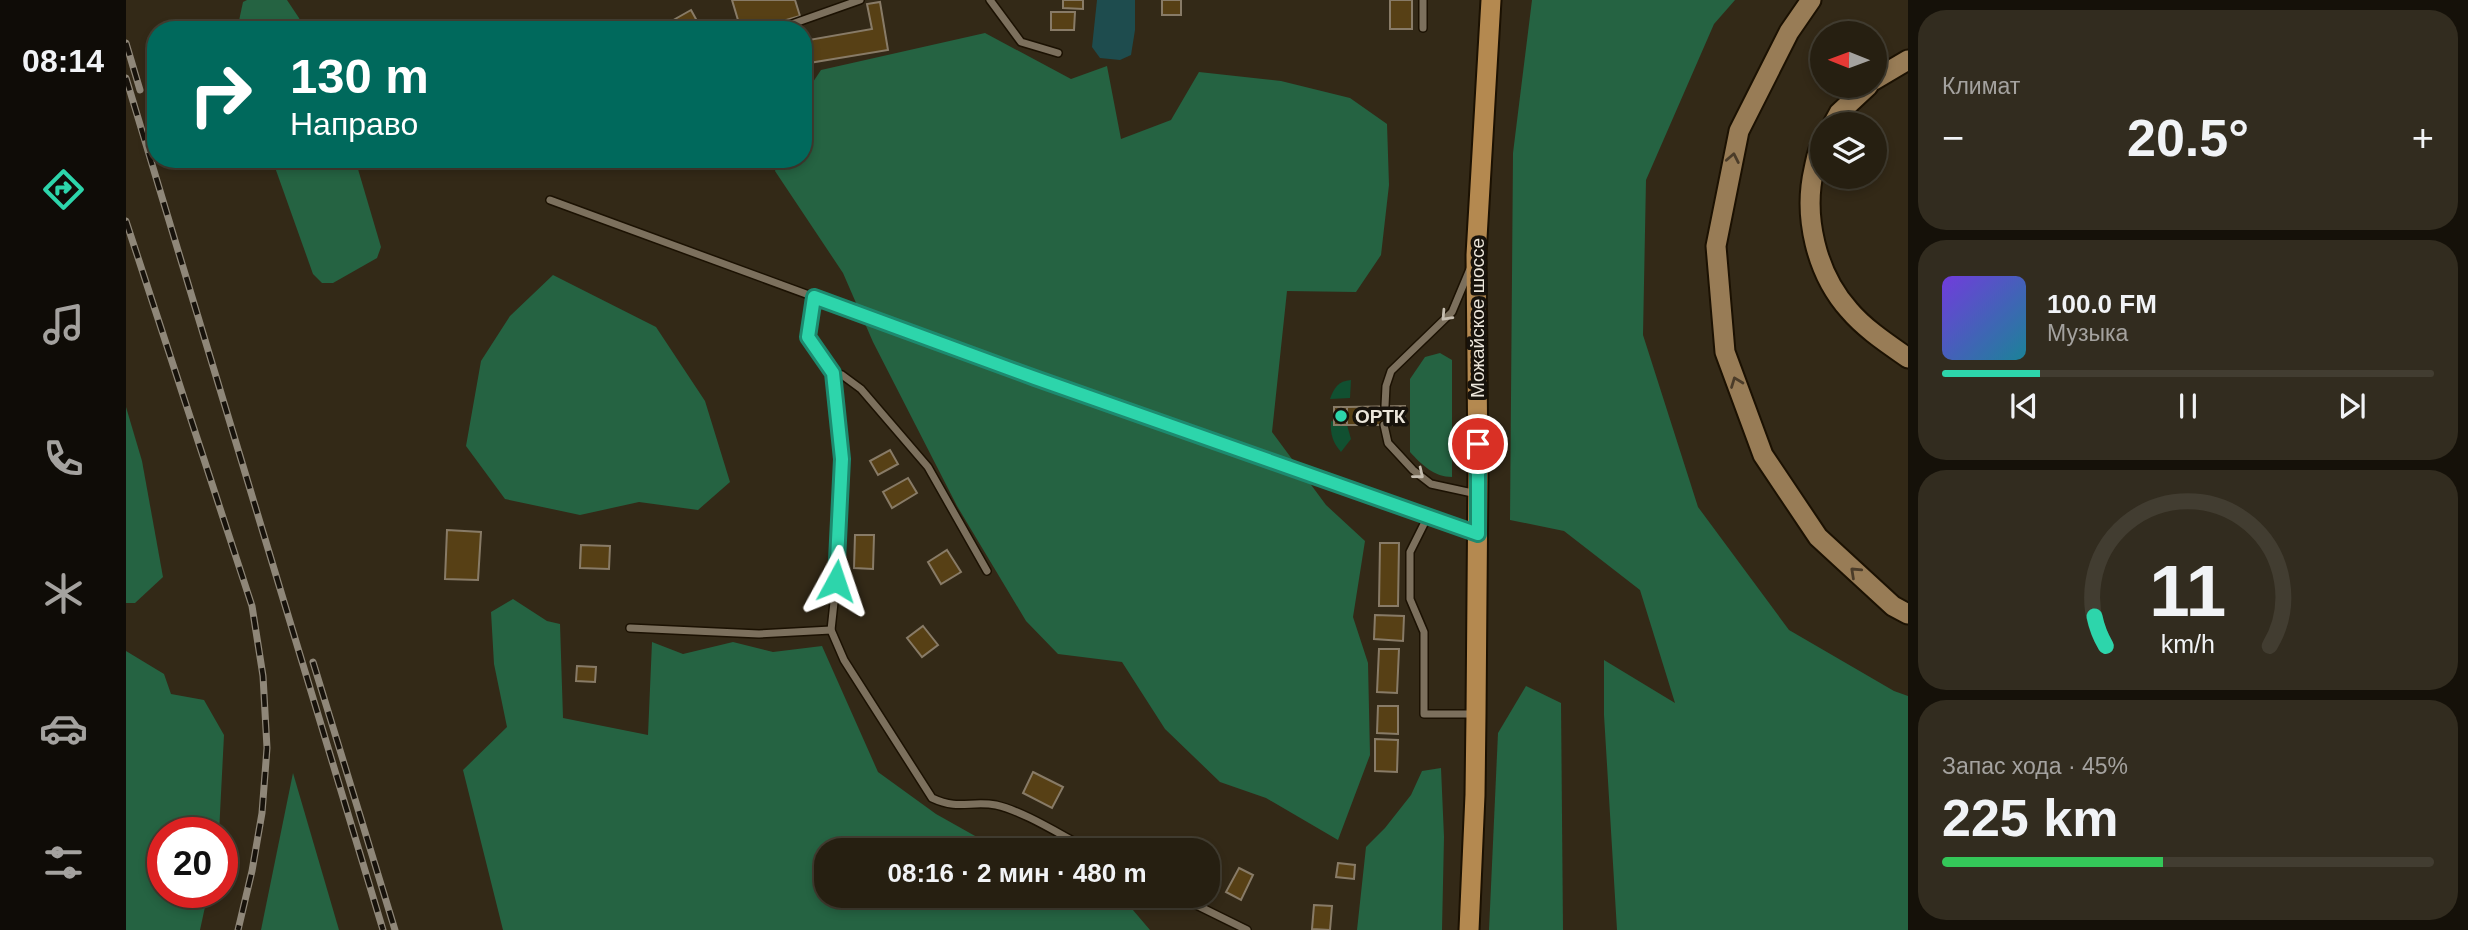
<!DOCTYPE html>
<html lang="ru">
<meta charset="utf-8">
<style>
:root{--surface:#261f11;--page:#322c1f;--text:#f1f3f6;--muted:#a4a29f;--line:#423d31;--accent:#2dd5ab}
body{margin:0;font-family:Arial,sans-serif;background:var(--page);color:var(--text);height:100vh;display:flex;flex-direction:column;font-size:26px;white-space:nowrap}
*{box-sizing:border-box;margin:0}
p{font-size:23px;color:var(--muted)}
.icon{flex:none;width:38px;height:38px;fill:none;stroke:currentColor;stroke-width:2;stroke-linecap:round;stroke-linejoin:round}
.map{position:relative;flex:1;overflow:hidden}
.details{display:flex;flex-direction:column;gap:10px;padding:10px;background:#151109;width:560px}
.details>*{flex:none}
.top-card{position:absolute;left:21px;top:21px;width:665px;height:147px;border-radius:28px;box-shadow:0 4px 10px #0003,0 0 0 2px var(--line);background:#00695c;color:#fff;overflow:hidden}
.needle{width:46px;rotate:271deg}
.tools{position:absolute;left:1684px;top:21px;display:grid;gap:14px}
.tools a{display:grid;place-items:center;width:77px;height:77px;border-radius:50%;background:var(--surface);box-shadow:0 4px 10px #0003,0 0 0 2px var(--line);font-size:35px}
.speed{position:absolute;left:21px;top:817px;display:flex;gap:14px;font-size:35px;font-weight:700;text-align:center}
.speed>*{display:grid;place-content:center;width:91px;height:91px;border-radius:50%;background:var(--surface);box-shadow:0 4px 10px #0003,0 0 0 2px var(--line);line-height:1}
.speed .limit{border:10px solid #d22;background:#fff;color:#111}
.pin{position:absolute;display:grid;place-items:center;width:60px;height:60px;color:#fff;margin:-30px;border:4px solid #fff;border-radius:50%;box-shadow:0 2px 7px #0007}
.me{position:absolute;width:77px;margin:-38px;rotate:5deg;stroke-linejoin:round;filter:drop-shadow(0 0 5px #0008)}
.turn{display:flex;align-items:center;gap:24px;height:147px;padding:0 28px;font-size:32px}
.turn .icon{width:91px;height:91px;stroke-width:2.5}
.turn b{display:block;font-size:49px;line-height:60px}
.big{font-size:52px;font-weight:800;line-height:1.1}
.details .tile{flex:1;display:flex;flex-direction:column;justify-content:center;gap:10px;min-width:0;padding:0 24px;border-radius:28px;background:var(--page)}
.details .dial{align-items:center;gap:0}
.dial svg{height:182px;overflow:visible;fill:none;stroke:var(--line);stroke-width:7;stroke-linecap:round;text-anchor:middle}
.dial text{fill:var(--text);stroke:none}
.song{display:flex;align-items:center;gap:21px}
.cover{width:84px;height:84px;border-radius:10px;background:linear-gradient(135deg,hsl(260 70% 55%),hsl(190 70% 35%))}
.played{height:7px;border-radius:4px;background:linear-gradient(90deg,var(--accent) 20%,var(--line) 20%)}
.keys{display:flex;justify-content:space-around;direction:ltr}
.heat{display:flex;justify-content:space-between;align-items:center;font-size:38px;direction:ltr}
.charge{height:10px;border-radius:5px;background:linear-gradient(90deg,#34c759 45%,var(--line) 0)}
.trip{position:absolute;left:688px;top:838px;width:406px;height:70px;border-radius:28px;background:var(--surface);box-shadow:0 4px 10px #0003,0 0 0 2px var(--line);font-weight:800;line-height:70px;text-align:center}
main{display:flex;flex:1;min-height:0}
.tabs{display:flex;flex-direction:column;width:126px;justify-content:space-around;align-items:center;background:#0f0c07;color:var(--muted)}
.tabs .icon{width:49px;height:49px}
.tabs .active{color:var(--accent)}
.tabs b{font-size:32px;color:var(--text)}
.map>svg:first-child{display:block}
</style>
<main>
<nav class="tabs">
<b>08:14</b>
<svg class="icon active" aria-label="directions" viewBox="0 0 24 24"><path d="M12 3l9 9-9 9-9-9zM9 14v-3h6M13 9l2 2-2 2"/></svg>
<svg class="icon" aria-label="music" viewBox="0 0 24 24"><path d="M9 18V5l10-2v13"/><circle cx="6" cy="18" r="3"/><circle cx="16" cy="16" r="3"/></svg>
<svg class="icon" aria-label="phone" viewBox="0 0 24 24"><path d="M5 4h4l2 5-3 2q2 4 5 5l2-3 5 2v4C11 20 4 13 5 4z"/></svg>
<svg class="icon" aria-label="climate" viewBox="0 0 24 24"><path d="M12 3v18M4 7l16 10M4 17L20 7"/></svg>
<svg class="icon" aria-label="car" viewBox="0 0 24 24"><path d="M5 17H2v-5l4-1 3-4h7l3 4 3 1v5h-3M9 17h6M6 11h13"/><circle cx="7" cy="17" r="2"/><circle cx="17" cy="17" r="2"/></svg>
<svg class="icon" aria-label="filters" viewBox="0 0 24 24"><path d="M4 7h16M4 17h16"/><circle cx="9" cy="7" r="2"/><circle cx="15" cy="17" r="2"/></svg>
</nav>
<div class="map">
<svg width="1782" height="930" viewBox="0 0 1782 930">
<rect width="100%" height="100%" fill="#332917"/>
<!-- green -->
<g fill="#115031">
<path d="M1225 380 1224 398 1204 399C1208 388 1212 381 1225 380Z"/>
<path d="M1205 421 1221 425 1225 439 1215 452C1207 443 1204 434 1205 421Z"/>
</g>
<!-- forest -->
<g fill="#256342">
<polygon points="121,0 161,0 173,18 178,30 111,30 117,2"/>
<polygon points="1406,0 1609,0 1588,24 1520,180 1517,335 1572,507 1663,630 1768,691 1782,696 1782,930 1491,930 1478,715 1478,660 1549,703 1514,590 1438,531 1384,520 1387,153"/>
<polygon points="859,33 945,79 981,66 995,139 1045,120 1073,72 1155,81 1224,98 1261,124 1263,185 1255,255 1230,292 1161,291 1146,432 1200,505 1239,541 1227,617 1242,663 1244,755 1212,840 1140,798 1094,782 1039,729 996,662 932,654 900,621 831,506 747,342 717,273 649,171 652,159 677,159 677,97 695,70"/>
<polygon points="146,159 229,159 255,247 251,258 207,283 196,283 187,274"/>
<polygon points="427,275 530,327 579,401 604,482 572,510 513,502 454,515 379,499 340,446 355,361 384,316"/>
<path d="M1314 353 1326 360V477C1308 477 1296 465 1284 452V379L1299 357Z"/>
<polygon points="0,407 16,461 37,577 9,603 0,603"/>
<polygon points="387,599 421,621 434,624 437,718 522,735 526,642 557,654 607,642 647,652 696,646 752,772 810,814 874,850 700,850 700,896 995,896 1024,930 377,930 337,770 381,727 368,664 365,612"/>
<polygon points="0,651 38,674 45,694 78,700 98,735 93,833 37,833 37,892 82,893 74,930 0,930"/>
<polygon points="1400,686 1435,703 1437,930 1363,930 1372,733"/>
<polygon points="1315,768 1318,837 1316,930 1231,930 1240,847 1259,828 1285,795 1296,771"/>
<polygon points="167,773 213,930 135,930"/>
</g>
<!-- water -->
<polygon fill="#1e4c4e" points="971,0 1009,0 1009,30 1005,55 994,60 974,58 966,47"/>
<!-- building -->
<g fill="#574015" stroke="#887b67" stroke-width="2">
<polygon points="606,0 669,0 674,16 626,30 615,30"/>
<polygon points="937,0 957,0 957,9 937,8"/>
<rect x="1036" y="0" width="19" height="15"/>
<rect x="1264" y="0" width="22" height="29"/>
<polygon points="754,2 762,50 677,64 677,41 746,29 741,4"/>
<polygon points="565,10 576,30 537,30 535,27"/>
<polygon points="925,12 949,12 948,30 925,30"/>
<polygon points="1279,406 1278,425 1221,425 1221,407"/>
<rect x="1208" y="407" width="13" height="18"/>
<polygon points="764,450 772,464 752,475 744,461"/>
<polygon points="782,478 791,493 766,508 757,492"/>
<polygon points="321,530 355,532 352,580 319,579"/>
<polygon points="729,535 748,535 747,569 728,568"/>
<polygon points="1254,543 1273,543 1272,606 1253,606"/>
<polygon points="455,545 484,546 483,569 454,568"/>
<polygon points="821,550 835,572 815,584 802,562"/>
<polygon points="1249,615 1278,616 1277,641 1248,639"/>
<polygon points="797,626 812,645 796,657 781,638"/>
<polygon points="1253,649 1273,649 1271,693 1251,692"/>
<polygon points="451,666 470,667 469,682 450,681"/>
<polygon points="1252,706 1272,706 1272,734 1251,733"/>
<polygon points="1249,739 1272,740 1271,772 1249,771"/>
<polygon points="907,772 937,787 926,808 897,793"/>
<polygon points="1212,863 1229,865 1228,879 1210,877"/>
<polygon points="1113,868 1127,875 1115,900 1100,892"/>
<polygon points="1188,905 1206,906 1204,930 1186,929"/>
</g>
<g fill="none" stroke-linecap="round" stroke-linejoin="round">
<defs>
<g id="service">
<polyline points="864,0 895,42 932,53"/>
<polyline points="1297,0 1297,28"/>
<polyline points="649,30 734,0"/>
<polyline points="424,200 909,378 1351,533"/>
<path d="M688 297 682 337 707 373 716 459 713 556 705 630 718 660 806 798C834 811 844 800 870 805 900 812 936 836 964 850"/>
<polyline points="707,373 716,375 735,389 802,467 861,571"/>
<polyline points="1259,406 1260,386 1265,371 1326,312 1344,269"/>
<polyline points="1258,425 1262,443 1287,470 1305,484 1351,494"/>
<polyline points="1302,516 1284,552 1284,599 1298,632 1298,714 1348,714"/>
<polyline points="504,628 633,634 705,630"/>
<polyline points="1052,896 1121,930"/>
</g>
<g id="secondary">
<polyline points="1685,0 1663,32 1613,131 1590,246 1599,352 1637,455 1692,537 1767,606 1782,614"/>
<polyline points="1748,80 1782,60"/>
<polyline points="1707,124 1713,113 1742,86"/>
<path d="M1696 143C1691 151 1690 160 1688 169 1677 216 1690 273 1723 310 1739 329 1762 344 1782 358"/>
</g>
<polyline id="primary" points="1343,930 1349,795 1350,714 1352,472 1350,255 1365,0"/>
</defs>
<!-- service casing -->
<use href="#service" stroke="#1b1102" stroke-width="10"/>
<!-- secondary casing -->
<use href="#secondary" stroke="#1b1102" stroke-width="23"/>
<!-- primary casing -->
<use href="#primary" stroke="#1b1102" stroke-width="23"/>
<!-- service -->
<use href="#service" stroke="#7c705d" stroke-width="7"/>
<!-- secondary -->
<use href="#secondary" stroke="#987c56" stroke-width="19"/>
<!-- primary -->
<use href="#primary" stroke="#b48950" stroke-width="19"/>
<defs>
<g id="rail">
<polyline points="0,43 14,90"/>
<polyline points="0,78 257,930"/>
<polyline points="0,221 126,606 137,676 141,748 136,813 126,871 112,930"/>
<polyline points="187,662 269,930"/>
</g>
</defs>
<!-- rail casing -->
<use href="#rail" stroke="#8f8779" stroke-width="7"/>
<!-- rail -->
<use href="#rail" stroke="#17120b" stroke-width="4.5" stroke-dasharray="13" stroke-linecap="butt"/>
</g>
<!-- one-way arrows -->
<defs><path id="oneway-chevron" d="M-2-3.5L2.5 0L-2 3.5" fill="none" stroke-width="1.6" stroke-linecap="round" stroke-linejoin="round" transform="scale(1.75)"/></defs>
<g stroke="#4b3c29">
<use href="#oneway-chevron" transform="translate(1607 158) rotate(-79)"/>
<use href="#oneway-chevron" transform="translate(1610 382) rotate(-111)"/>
<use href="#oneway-chevron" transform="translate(1729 572) rotate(-137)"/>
</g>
<g stroke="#c5bdaf">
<use href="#oneway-chevron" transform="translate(1320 316) rotate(133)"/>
<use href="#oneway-chevron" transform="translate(1293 474) rotate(39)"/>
</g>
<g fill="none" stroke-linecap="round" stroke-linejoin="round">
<defs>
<polyline id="route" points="710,581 716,459 707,373 682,337 688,297 909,378 1352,534 1352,444"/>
</defs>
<!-- route casing -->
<use href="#route" stroke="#1d8a6f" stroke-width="18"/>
<!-- route -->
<use href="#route" stroke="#2dd5ab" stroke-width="12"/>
</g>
<!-- markers -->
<circle fill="#2dd5ab" stroke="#17120b" stroke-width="2.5" cx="1215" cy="416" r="7"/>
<g text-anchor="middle" stroke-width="7" stroke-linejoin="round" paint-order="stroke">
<!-- street labels -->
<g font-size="19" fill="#ece6db" stroke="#17120b">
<text transform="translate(1351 318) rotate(-90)" y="7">Можайское шоссе</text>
</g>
<!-- poi labels -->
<g font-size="19" font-weight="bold" fill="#ece6db" stroke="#17120b" text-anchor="start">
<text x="1229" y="423">ОРТК</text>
</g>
</g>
</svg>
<div class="tools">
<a><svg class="needle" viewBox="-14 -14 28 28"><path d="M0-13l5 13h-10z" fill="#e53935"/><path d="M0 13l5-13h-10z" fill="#a4a29f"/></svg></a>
<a><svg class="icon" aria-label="layers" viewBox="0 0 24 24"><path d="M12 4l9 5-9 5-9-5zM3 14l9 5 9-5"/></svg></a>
</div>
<div class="speed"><div class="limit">20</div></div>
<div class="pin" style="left:1352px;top:444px;background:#d93025"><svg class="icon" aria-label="arrive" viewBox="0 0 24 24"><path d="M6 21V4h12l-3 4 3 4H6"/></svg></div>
<svg class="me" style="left:710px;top:581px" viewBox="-20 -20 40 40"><path d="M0-17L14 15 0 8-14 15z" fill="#2dd5ab" stroke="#fff" stroke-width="4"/></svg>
<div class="trip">08:16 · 2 мин · 480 m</div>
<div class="top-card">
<div class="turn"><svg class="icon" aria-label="right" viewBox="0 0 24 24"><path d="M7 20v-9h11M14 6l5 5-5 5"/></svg><div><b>130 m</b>Направо</div></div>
</div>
</div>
<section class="details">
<div class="tile"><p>Климат</p>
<div class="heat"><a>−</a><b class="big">20.5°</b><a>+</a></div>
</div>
<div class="tile">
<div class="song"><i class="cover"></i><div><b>100.0 FM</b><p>Музыка</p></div></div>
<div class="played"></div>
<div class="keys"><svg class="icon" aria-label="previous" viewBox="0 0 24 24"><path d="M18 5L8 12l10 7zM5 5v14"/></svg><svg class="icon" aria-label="pause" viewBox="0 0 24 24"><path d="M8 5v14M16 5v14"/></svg><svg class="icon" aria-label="next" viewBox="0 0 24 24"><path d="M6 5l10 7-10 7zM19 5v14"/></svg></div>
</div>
<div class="tile dial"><svg viewBox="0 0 100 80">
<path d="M14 69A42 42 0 1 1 86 69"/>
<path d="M14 69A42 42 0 0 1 9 56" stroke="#2dd5ab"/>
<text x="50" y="56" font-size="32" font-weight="700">11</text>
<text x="50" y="72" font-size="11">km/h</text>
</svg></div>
<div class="tile"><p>Запас хода · 45%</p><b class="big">225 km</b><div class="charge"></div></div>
</section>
</main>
